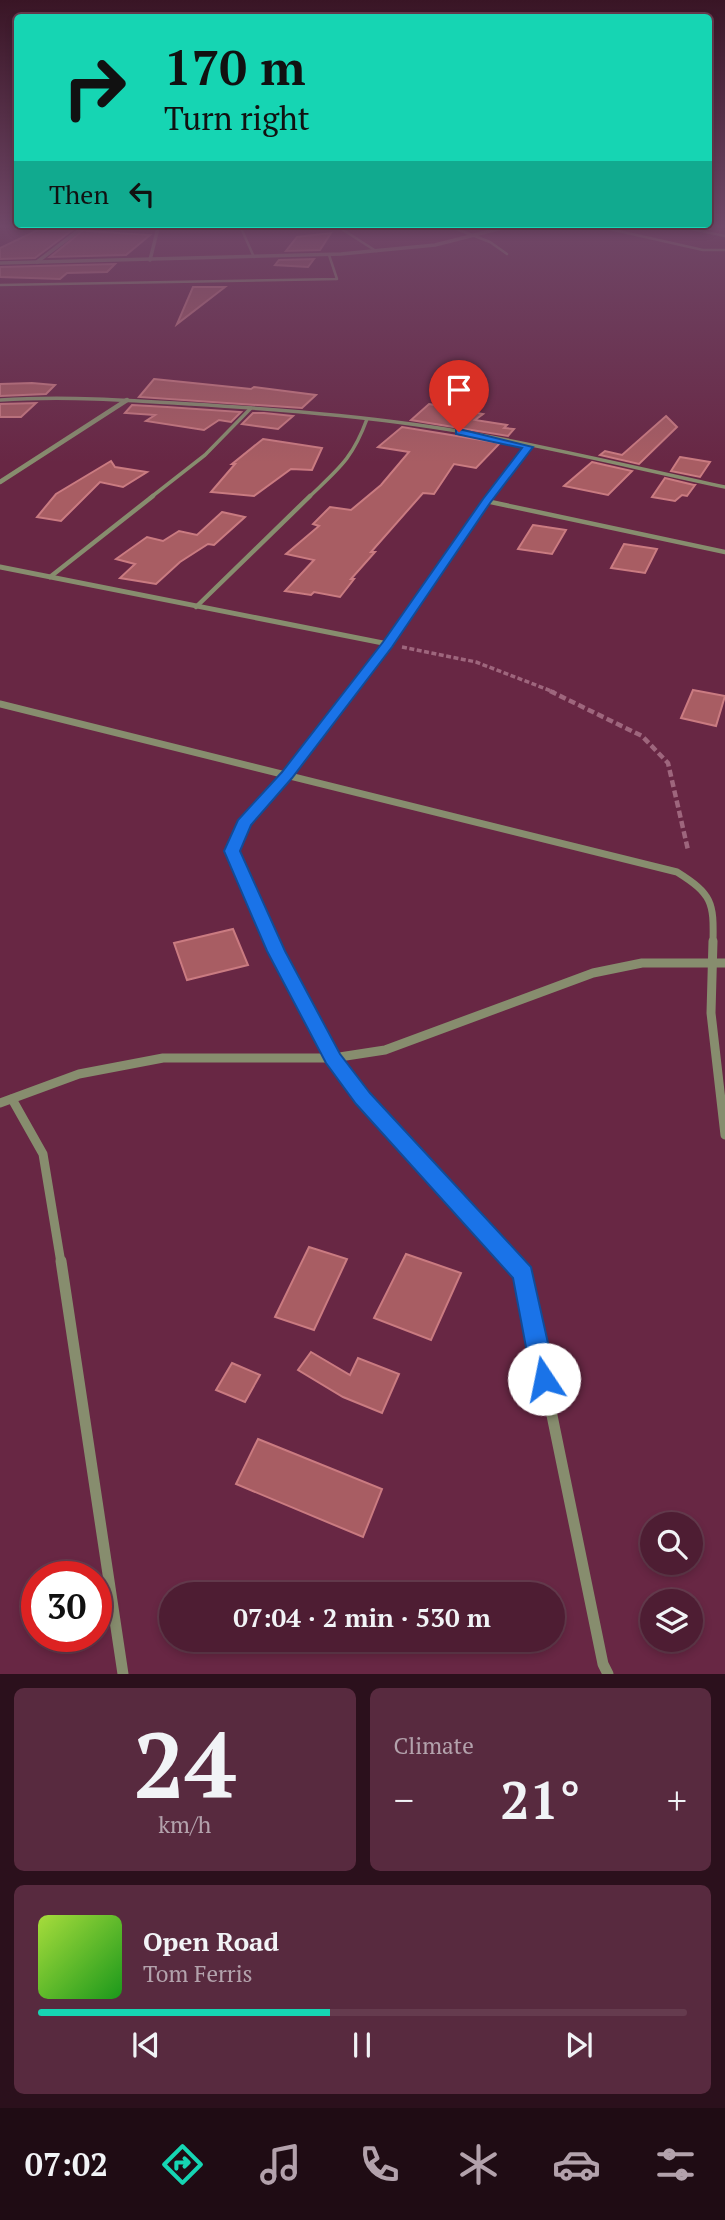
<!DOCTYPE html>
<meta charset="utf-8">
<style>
:root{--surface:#4e1d33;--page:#582a3f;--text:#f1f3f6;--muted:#b3a2ac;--line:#653b4e;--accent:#16d5b3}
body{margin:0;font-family:"PT Serif",serif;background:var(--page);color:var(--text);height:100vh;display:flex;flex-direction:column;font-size:26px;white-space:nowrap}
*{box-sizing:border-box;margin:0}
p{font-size:23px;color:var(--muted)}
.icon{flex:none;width:38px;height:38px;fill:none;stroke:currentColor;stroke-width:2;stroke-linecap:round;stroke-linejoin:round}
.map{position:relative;height:1674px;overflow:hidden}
.panel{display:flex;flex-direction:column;gap:14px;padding:14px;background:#2b101c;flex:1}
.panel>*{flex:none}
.guide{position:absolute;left:14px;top:14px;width:698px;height:214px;border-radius:7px;box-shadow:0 4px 10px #0003,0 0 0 2px var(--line);background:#16d5b3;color:#111;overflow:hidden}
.fabs{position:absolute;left:640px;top:1512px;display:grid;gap:14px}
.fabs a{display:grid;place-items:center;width:63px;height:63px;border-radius:50%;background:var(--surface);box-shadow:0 4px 10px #0003,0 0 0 2px var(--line);font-size:35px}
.speed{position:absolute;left:21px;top:1561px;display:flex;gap:14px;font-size:35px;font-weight:700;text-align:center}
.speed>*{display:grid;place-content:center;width:91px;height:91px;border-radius:50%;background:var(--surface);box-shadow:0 4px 10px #0003,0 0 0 2px var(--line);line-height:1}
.speed .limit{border:10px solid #d22;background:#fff;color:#111}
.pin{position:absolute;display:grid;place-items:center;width:60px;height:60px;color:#fff;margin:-72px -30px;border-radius:50% 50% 50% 0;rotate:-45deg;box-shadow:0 0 7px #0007}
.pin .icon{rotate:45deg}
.me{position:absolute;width:77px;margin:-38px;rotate:349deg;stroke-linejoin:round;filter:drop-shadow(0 0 5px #0008)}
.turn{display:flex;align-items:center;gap:24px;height:147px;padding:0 35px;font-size:32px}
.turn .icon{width:91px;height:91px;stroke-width:2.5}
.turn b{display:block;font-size:49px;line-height:60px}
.then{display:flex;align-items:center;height:66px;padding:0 35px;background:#0003;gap:14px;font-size:26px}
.big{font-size:52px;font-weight:800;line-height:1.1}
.panel .tile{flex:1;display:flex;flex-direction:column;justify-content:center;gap:10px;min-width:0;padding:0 24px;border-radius:10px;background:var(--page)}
.panel .dial{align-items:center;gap:0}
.dial b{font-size:91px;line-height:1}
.song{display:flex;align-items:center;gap:21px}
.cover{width:84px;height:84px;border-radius:10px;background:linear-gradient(135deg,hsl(80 70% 55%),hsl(120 70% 35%))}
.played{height:7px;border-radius:4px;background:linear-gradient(90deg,var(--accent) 45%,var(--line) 45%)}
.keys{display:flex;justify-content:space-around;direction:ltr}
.heat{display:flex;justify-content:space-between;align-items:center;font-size:38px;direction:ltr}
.panel .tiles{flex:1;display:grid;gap:14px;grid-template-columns:1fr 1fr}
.tile:last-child{grid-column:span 2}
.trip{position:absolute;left:159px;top:1582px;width:406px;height:70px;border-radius:35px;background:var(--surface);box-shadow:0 4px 10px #0003,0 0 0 2px var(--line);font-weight:800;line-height:70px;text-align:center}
.dock{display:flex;height:112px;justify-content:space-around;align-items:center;background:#1f0c14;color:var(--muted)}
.dock .icon{width:49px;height:49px}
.dock .on{color:var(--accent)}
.dock b{font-size:32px;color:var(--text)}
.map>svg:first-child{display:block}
</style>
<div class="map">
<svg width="725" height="1674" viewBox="0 0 725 1674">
<rect width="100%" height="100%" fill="#682744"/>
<!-- building -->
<g fill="#a85d63" stroke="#ca7b81" stroke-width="2">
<polygon points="42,228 75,228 35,258 0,259 0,248"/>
<polygon points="86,228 87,231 150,235 126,255 50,257"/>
<polygon points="331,233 320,250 286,251 297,237"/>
<polygon points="314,259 308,267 275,265 279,260"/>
<polygon points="115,264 107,272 67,273 60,279 0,277 0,267"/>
<polygon points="193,287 225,287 177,324"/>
<polygon points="154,379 251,389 254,387 316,395 302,408 139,397"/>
<polygon points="0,384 32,383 55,385 46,394 0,396"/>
<polygon points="36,403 21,417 0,417 0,404"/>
<polygon points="429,404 483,414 475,420 507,425 504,428 514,429 508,436 411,420"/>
<polygon points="132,405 167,407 241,412 231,422 219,420 204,430 146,421 155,415 125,413"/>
<polygon points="253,413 264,413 293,416 278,429 242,424"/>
<polygon points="666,416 677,427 639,464 600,455 605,451 622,455"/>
<polygon points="402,427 500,443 476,468 454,464 434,494 423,493 371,552 375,552 351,579 354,579 340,597 314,592 311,595 285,591 314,560 286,554 319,526 313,524 330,507 351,510 381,485 409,452 378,447"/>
<polygon points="263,439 322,448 312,470 291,469 254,496 211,492 235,464 232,464"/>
<polygon points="680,457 710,462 700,477 671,471"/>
<polygon points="111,461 115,467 147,472 123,487 100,482 61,521 37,517 56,494"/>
<polygon points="592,462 605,465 632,471 608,495 564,486"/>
<polygon points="665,478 694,485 695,485 687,496 682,495 675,501 652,497"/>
<polygon points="222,512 245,517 214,545 208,544 180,562 156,584 120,578 135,564 116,559 147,537 163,541 179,531 197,535"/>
<polygon points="533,525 566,530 552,554 518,549"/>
<polygon points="624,544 657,549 645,573 611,568"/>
<polygon points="693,690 725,696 716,726 681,718"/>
<polygon points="233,929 248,965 187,980 174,943"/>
<polygon points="309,1247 347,1259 314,1330 275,1317"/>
<polygon points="406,1254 461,1273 431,1340 374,1318"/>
<polygon points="311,1352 350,1375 358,1358 399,1374 382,1413 343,1397 298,1370"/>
<polygon points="232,1363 260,1375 245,1402 216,1390"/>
<polygon points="258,1439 382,1489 363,1537 236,1484"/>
</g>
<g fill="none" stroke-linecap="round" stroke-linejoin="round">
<!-- path-far1 -->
<polyline stroke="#9e667d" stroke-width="3.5" stroke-dasharray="5 2.5" stroke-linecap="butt" points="402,647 476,662 554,692"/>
<!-- path -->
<polyline stroke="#9e667d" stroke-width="4.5" stroke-dasharray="7 3.5" stroke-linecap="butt" points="550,691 642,736 668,763 688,850"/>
<!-- service-far2 -->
<g stroke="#878d6e" stroke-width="2.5">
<polyline points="241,228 254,257"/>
<polyline points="340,228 376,251"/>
<polyline points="454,228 490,242 507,254"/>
<polyline points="605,228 703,250 725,250"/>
<polyline points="687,228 725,236"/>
<polyline points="0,285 337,279 329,255"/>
</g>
<!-- service-far1 -->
<g stroke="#878d6e" stroke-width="3.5">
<path d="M0 400C64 396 127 400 191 404 289 410 389 418 486 436 566 451 645 470 725 487"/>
<polyline points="150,498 205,455 251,408"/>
<path d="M308 498C338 469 352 460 367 419"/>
<polyline points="488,498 529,447"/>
</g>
<!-- service -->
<g stroke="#878d6e" stroke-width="4.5">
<polyline points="486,501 725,552"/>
<polyline points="50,577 153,496"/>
<polyline points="196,607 310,496"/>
<polyline points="388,644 490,496"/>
</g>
<!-- minor-far5 -->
<g stroke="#878d6e" stroke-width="3.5">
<polyline points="150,260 158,228"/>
<polyline points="37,262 82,228"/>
<polyline points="0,263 341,254 435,245 502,228"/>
</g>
<!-- minor-far4 -->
<polyline stroke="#878d6e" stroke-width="4.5" points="0,482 127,400"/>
<!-- minor-far3 -->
<polyline stroke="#878d6e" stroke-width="5" points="0,567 388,644 351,692"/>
<!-- minor-far2 -->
<g stroke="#878d6e" stroke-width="7">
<path d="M0 704 677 872C712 894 714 902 713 942"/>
<polyline points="272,942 232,851 243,823 287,775 352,691"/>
</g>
<!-- minor-far1 -->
<g stroke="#878d6e" stroke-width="9">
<polyline points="271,941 333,1058 363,1099 513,1263"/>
<polyline points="713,941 711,1013 725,1135"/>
<polyline points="12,1099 43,1154 61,1263"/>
<polyline points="0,1103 79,1074 163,1058 333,1058 385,1050 593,973 642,963 725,963"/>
</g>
<!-- minor -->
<g stroke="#878d6e" stroke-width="11">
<polyline points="61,1261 123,1674"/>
<polyline points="511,1261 523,1274 603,1664 608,1674"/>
</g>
</g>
<!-- sky -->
<linearGradient id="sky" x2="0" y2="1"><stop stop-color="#391525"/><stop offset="0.49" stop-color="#6f4767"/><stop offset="1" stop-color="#6f4767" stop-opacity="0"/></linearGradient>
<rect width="725" height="462" fill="url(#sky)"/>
<!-- route -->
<polygon fill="#1a73e8" stroke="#114b97" stroke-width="2" points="459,429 533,447 490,503 392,647 292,778 251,825 240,851 285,951 340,1054 370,1093 531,1267 556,1379 553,1387 544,1391 535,1387 532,1379 513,1278 356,1104 326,1063 267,951 224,851 238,820 282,772 383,642 483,499 522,448 456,434 456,430"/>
</svg>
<div class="fabs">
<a><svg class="icon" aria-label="search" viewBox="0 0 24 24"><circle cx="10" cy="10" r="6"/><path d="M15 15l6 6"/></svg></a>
<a><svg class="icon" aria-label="layers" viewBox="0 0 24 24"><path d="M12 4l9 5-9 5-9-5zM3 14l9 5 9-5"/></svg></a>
</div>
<div class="speed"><div class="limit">30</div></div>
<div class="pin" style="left:459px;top:432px;background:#d93025"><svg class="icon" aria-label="arrive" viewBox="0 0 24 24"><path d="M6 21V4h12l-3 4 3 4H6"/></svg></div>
<svg class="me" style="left:544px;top:1379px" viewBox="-20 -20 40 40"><circle r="19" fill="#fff"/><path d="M0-13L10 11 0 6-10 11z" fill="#1a73e8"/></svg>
<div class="trip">07:04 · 2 min · 530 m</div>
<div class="guide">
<div class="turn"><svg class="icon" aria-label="right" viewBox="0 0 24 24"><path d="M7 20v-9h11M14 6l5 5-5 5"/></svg><div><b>170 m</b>Turn right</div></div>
<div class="then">Then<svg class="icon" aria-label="left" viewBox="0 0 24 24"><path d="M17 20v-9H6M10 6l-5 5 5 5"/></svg></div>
</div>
</div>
<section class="panel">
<div class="tiles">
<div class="tile dial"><b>24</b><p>km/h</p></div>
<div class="tile"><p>Climate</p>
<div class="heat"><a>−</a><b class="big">21°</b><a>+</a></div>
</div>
<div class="tile">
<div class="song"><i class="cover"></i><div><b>Open Road</b><p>Tom Ferris</p></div></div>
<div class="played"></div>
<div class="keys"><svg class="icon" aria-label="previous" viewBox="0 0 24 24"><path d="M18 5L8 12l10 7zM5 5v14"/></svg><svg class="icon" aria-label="pause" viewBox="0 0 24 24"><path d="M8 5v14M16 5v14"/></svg><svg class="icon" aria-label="next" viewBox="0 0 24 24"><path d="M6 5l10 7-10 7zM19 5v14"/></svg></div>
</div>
</div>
</section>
<nav class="dock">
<b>07:02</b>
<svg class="icon on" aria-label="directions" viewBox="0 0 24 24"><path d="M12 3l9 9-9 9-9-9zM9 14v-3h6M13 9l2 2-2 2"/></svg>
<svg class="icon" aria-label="music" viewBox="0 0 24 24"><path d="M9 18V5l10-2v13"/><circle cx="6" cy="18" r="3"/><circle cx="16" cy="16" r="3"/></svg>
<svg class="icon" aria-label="phone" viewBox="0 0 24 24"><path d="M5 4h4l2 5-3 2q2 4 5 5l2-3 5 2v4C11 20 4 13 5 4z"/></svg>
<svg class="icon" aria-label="climate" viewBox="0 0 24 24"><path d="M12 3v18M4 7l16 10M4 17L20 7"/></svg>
<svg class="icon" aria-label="car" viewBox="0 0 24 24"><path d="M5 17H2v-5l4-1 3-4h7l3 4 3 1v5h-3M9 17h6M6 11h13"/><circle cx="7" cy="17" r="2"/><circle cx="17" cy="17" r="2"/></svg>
<svg class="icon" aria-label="filters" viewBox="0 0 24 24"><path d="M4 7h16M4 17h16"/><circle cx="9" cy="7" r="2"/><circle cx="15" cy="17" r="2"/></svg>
</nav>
